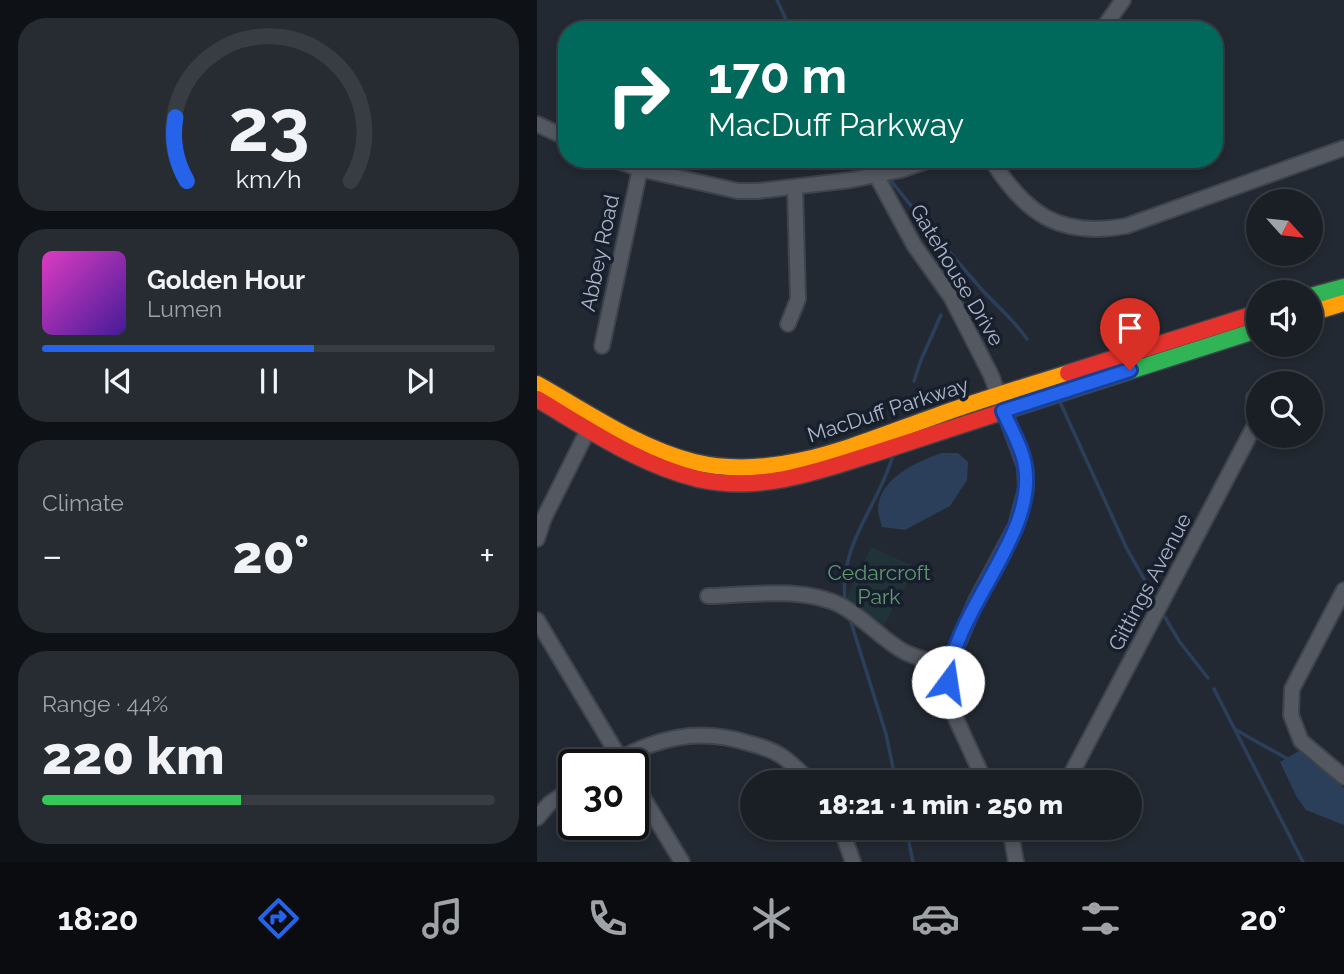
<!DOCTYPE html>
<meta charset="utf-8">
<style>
:root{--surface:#1a1f26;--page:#272c32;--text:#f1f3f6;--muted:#9fa2a7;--line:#383d43;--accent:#2563eb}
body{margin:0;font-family:Raleway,sans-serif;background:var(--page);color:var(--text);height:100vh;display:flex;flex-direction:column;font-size:26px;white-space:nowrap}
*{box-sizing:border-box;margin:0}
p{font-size:23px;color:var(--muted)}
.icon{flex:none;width:38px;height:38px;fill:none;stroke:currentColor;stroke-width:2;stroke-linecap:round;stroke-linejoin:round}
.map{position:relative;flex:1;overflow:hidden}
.panel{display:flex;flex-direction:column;gap:18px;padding:18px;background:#0e1115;width:537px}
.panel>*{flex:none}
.banner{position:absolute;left:21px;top:21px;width:665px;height:147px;border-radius:28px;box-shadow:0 4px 10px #0003,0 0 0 2px var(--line);background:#00695c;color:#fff;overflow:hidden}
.needle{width:46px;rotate:117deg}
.buttons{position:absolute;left:709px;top:189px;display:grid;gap:14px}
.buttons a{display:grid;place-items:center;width:77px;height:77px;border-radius:50%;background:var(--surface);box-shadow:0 4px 10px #0003,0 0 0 2px var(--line);font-size:35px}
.speed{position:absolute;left:21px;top:749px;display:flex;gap:14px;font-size:35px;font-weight:700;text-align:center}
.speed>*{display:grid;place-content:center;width:91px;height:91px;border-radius:50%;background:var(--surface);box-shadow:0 4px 10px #0003,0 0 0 2px var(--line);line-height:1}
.speed .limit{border:4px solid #111;border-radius:10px;background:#fff;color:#111}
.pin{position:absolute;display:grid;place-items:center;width:60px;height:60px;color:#fff;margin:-72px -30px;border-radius:50% 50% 50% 0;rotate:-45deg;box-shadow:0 0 7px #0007}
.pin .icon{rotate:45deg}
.me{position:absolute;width:77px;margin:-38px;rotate:14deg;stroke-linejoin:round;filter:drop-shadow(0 0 5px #0008)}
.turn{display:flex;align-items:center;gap:24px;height:147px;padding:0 35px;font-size:32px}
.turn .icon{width:91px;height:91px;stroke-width:2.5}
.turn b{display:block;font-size:49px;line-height:60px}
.big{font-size:52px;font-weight:800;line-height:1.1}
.panel .tile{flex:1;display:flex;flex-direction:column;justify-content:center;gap:10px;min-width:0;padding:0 24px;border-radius:28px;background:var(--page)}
.panel .dial{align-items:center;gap:0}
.dial svg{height:182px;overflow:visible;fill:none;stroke:var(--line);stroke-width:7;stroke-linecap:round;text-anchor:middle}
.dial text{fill:var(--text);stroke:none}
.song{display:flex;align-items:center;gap:21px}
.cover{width:84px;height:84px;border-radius:10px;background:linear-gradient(135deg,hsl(310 70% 55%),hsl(260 70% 35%))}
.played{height:7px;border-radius:4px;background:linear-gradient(90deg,var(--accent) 60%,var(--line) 60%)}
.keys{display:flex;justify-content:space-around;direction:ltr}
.heat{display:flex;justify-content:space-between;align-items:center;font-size:38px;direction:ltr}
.charge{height:10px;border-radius:5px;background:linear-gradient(90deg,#34c759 44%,var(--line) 0)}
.trip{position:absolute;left:203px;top:770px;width:402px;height:70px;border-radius:35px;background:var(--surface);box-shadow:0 4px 10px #0003,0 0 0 2px var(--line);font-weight:800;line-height:70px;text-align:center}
.tabs{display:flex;height:112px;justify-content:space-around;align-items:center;background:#0a0c0f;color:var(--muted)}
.tabs .icon{width:49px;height:49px}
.tabs .current{color:var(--accent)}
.tabs b{font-size:32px;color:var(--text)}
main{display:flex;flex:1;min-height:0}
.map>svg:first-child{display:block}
</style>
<main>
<section class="panel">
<div class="tile dial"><svg viewBox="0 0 100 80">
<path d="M14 69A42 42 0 1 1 86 69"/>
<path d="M14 69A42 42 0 0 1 9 41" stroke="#2563eb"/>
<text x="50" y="56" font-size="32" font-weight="700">23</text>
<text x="50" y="72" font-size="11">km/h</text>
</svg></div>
<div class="tile">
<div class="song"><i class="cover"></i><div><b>Golden Hour</b><p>Lumen</p></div></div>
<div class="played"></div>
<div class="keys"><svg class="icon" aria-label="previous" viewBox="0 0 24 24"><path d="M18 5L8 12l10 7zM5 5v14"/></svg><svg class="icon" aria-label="pause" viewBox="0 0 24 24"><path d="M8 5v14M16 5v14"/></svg><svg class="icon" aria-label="next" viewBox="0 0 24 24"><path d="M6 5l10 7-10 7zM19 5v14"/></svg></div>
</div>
<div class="tile"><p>Climate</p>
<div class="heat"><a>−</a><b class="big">20°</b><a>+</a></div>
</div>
<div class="tile"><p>Range · 44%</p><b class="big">220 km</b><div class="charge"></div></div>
</section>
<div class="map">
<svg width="807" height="862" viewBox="0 0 807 862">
<rect width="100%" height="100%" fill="#232932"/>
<!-- green -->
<polygon fill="#203338" points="334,547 378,567 344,631 307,603"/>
<!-- water -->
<g fill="#2b3f5b">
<path d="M405 453H421L431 462 430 480 413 506 368 530 345 527C344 522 341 515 341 510 341 479 380 461 405 453Z"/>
<polygon points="762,751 807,788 807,825 769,810 759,796 743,762"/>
</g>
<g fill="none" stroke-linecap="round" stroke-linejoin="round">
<!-- stream -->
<g stroke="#2b3f5b" stroke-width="3.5">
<polyline points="240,0 254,30"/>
<polyline points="336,159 344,169"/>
<path d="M351 177C382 216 413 253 446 291 462 308 476 319 490 339"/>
<polyline points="412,268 416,256"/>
<polyline points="377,381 384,360 404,315"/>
<polyline points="523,402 590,549 618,598"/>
<path d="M308 602C302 542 341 508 356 455"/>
<polyline points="312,616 349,734 359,782"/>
<polyline points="628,617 642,641 671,678"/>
<polyline points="677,689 766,862"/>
<polyline points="699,730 749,758"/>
<polyline points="369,828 376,862"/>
</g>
<defs>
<g id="street">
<polyline points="565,30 586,0"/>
<polyline points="0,124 30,138"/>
<polyline points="76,159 103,169 201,191 221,191 314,180 364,170 396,159"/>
<path d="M454 159C488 214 523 238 589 226L807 148"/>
<polyline points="339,175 377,245 414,297 454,375 488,467 489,489 479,526 439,601 412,665 411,682 414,708 448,782"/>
<polyline points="251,324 261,299 258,188"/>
<polyline points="65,346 103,169"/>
<polyline points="0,539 7,518 56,420"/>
<polyline points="807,590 755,689 754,715 764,741 807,777"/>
<path d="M171 596C213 595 266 586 305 606 325 617 341 635 361 648 376 658 394 661 412 665"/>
<polyline points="0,620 87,765"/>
<path d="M72 765C117 738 160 727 211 743 223 746 236 750 246 757 256 764 265 774 274 782"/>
<polyline points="96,781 145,862"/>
<polyline points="530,782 720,421 717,398"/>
<polyline points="0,818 12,804 37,787"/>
<polyline points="304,828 316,862"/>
<polyline points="473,828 479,862"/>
</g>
<g id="fast">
<polyline points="774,296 807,287"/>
<polyline points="474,409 721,330"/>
</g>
<g id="slow">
<polyline points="774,313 807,303"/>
<path d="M0 384C50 412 101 448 157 462 240 482 322 443 399 416 443 400 487 387 531 373"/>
</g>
<g id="jam">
<polyline points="531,373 721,313"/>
<path d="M0 399C51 429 103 465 161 479 225 494 288 469 348 450 390 436 432 423 474 409"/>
</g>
</defs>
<!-- street casing -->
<use href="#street" stroke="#3f434b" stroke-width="18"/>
<!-- fast casing -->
<use href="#fast" stroke="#3f434b" stroke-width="19"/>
<!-- slow casing -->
<use href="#slow" stroke="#3f434b" stroke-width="19"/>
<!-- jam casing -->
<use href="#jam" stroke="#3f434b" stroke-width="19"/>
<!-- street -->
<use href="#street" stroke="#535861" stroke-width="14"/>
<!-- fast -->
<use href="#fast" stroke="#30b455" stroke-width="16"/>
<!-- slow -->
<use href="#slow" stroke="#ff9f0a" stroke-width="16"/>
<!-- jam -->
<use href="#jam" stroke="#e5322d" stroke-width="16"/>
</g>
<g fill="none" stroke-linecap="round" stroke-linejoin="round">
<defs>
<path id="route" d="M411 682C416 610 500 536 488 466 485 447 474 429 466 411L593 370"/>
</defs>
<!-- route casing -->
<use href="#route" stroke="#184099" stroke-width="18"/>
<!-- route -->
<use href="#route" stroke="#2563eb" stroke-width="12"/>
</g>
<g text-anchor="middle" stroke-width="7" stroke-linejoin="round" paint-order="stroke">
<!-- street labels -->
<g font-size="21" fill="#aab4c6" stroke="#171f2d">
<text transform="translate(63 253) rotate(-78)" y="7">Abbey Road</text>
<text transform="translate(420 275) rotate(59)" y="7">Gatehouse Drive</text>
<text transform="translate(351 410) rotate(-18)" y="7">MacDuff Parkway</text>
<text transform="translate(613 582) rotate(-62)" y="7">Gittings Avenue</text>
</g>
<!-- park labels -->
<g font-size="21" fill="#60986f" stroke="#171f2d">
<text x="342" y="580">Cedarcroft<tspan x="342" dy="24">Park</tspan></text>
</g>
</g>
</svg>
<div class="buttons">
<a><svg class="needle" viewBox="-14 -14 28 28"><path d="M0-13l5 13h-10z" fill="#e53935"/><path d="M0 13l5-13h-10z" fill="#9fa2a7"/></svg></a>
<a><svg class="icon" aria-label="sound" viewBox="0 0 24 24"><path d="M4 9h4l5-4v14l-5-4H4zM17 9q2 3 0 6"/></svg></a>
<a><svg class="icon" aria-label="search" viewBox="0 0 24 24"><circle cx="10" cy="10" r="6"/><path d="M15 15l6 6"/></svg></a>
</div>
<div class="speed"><div class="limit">30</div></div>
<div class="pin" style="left:593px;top:370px;background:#d93025"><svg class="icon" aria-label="arrive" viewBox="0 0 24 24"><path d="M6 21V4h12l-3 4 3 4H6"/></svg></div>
<svg class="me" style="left:411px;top:682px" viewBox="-20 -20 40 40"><circle r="19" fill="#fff"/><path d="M0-13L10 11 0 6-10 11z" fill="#2563eb"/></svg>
<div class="trip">18:21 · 1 min · 250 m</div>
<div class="banner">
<div class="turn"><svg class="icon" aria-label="right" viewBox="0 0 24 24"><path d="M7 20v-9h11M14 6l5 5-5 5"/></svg><div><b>170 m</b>MacDuff Parkway</div></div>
</div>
</div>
</main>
<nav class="tabs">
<b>18:20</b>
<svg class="icon current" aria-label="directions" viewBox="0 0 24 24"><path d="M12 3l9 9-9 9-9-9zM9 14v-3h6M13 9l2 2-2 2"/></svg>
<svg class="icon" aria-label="music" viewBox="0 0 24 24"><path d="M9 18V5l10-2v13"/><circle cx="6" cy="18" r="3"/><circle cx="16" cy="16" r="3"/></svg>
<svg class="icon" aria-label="phone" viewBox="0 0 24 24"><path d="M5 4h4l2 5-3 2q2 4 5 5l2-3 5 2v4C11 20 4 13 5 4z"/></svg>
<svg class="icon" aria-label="climate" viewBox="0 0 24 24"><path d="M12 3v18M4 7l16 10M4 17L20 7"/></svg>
<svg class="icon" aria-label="car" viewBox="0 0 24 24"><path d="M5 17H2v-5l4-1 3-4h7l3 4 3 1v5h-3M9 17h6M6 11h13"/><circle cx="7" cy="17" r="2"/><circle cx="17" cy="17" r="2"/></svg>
<svg class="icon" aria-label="filters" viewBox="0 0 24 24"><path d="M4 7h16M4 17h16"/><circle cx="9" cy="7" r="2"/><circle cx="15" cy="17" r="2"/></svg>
<b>20°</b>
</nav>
